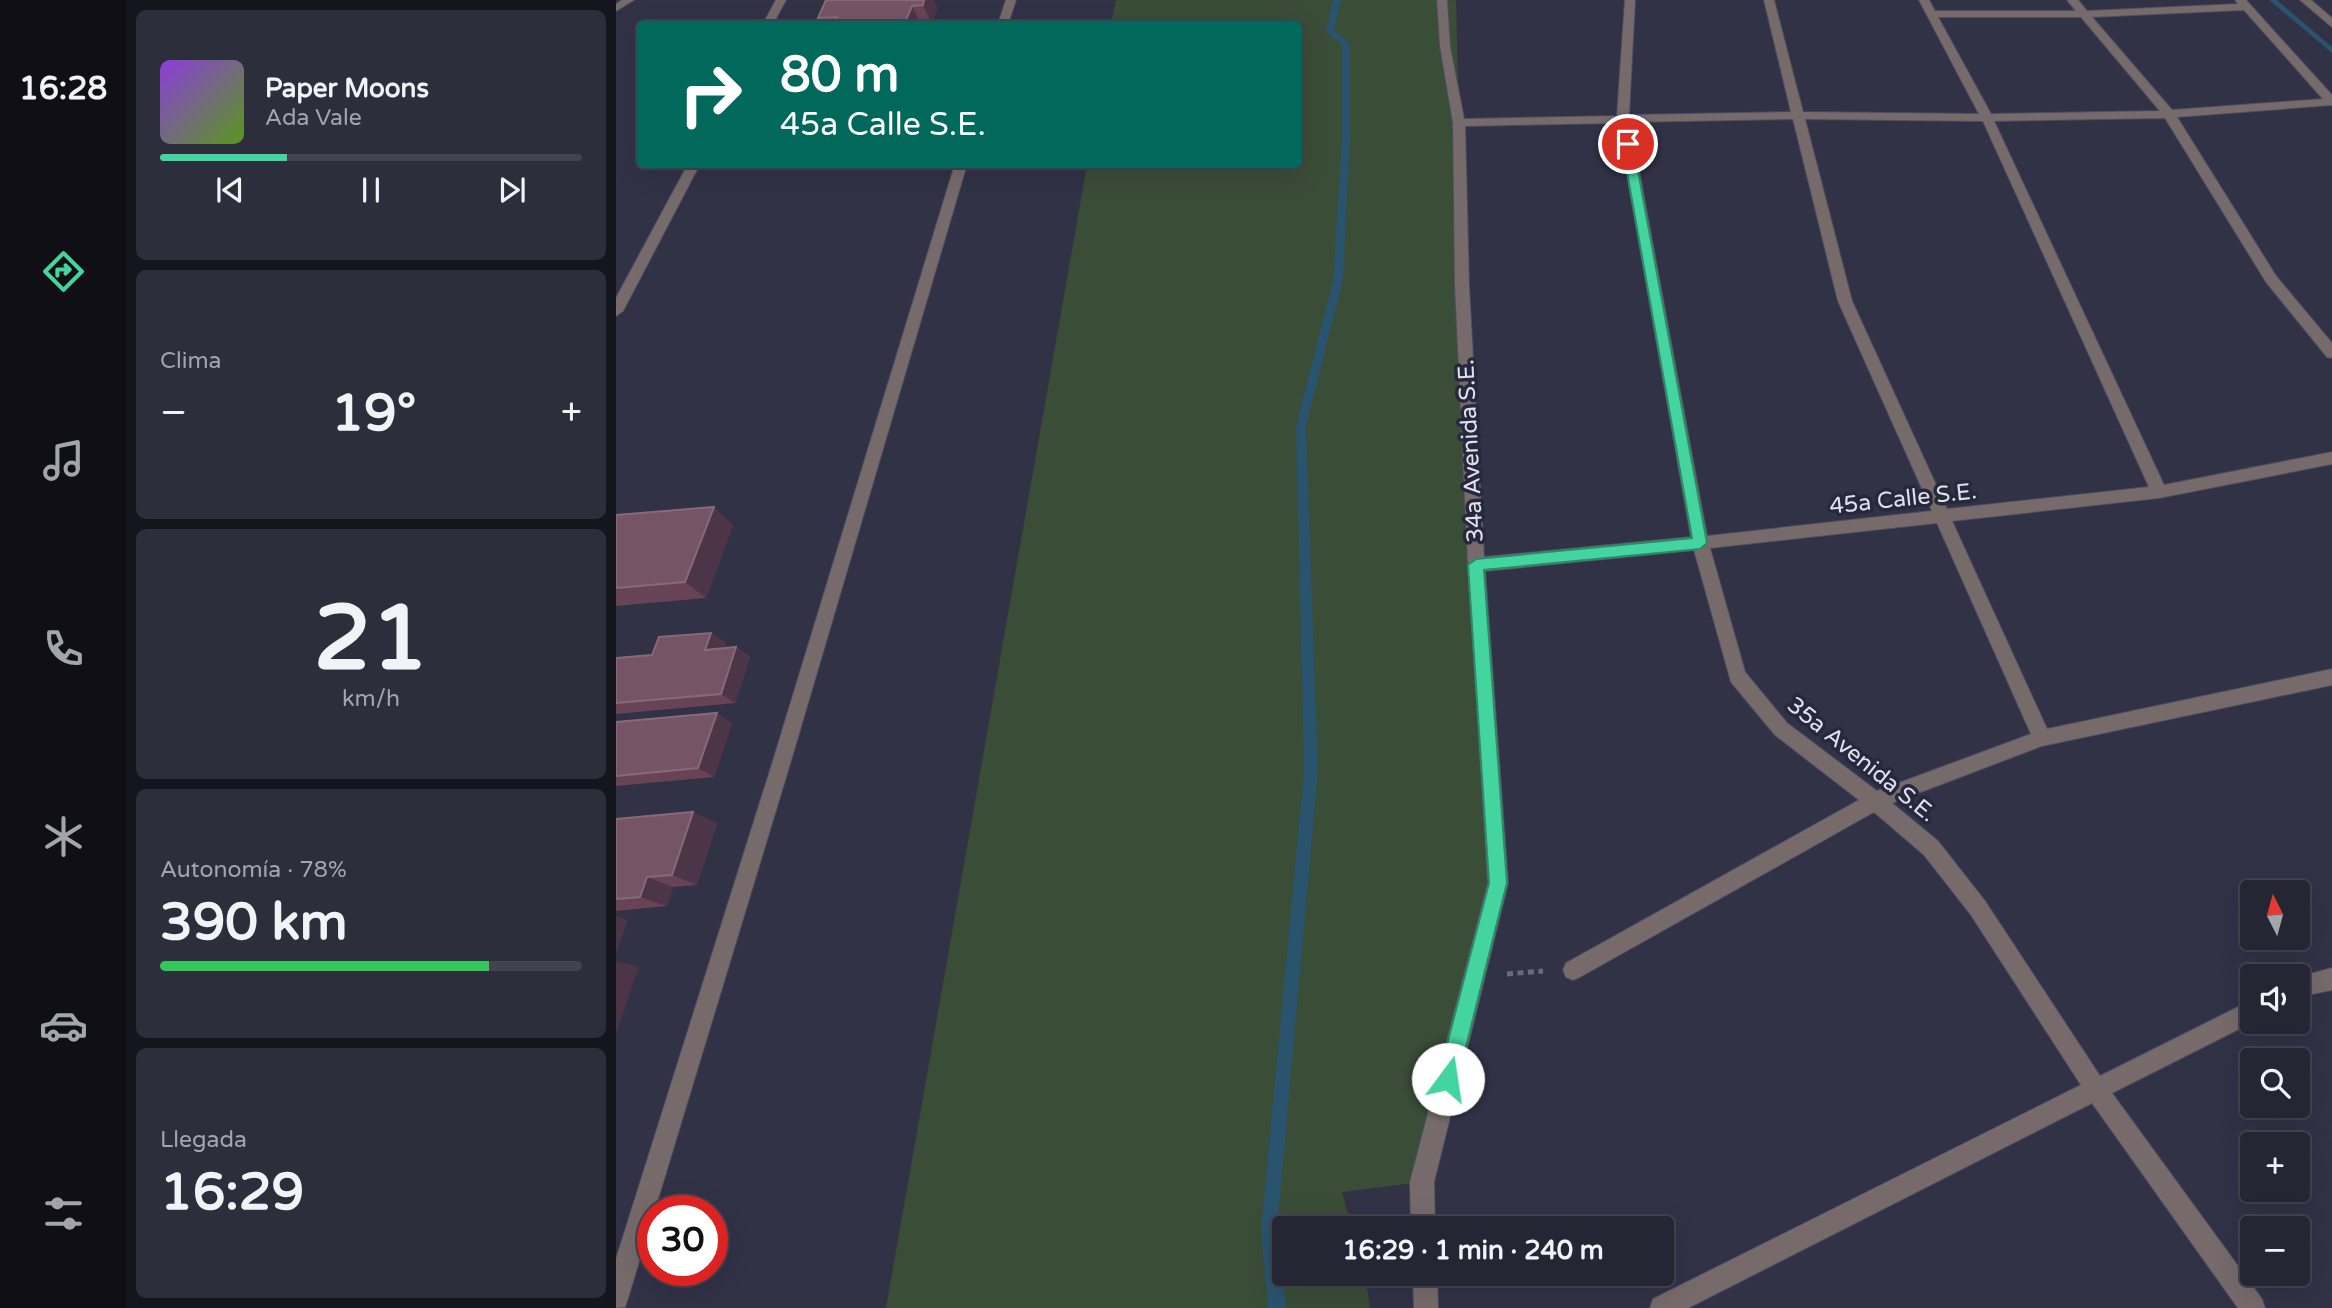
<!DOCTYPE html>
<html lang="es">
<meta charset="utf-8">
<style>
:root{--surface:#252634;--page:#2d2e3c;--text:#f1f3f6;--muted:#a3a5ac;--line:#42434f;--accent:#44d49f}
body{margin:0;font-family:"Varela Round",sans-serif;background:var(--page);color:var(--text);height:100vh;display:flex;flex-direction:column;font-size:26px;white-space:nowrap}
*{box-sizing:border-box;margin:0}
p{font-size:23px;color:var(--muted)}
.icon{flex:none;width:38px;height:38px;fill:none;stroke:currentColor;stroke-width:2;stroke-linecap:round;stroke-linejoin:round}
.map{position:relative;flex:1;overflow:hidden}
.details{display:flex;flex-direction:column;gap:10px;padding:10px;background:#14151d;width:490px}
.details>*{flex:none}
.top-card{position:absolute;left:21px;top:21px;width:665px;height:147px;border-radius:7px;box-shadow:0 7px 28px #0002,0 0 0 2px var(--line);background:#00695c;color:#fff;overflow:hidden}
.needle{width:46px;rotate:354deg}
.controls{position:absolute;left:1624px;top:880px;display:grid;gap:14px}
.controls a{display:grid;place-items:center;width:70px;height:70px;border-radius:7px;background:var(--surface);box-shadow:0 7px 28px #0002,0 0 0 2px var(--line);font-size:35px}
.speed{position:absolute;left:21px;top:1195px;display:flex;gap:14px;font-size:35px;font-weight:700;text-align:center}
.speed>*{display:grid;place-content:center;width:91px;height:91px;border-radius:50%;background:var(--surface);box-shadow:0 7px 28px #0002,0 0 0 2px var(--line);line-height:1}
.speed .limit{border:10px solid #d22;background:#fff;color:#111}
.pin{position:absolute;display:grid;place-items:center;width:60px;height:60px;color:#fff;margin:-30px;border:4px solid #fff;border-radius:50%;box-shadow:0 2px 7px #0007}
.me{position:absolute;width:77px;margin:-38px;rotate:14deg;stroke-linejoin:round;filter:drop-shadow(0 0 5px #0008)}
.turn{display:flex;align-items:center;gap:24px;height:147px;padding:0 28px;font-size:32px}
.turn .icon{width:91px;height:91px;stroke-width:2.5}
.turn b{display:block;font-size:49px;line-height:60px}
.big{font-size:52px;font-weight:800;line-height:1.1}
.details .widget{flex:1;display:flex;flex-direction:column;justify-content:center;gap:10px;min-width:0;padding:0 24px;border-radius:10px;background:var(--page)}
.details .dial{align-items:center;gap:0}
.dial b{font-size:91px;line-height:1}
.song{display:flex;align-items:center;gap:21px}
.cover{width:84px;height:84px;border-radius:10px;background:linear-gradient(135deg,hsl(270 70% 55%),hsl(90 70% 35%))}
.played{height:7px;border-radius:4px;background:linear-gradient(90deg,var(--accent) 30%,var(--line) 30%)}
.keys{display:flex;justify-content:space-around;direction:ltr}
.heat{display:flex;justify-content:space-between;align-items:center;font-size:38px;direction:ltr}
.charge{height:10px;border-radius:5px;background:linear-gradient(90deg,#34c759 78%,var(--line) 0)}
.trip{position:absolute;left:656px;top:1216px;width:402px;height:70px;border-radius:7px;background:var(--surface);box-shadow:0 7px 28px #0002,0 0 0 2px var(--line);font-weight:800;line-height:70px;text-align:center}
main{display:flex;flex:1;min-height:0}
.dock{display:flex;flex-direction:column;width:126px;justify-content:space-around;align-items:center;background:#0f0f15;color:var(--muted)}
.dock .icon{width:49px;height:49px}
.dock .active{color:var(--accent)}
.dock b{font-size:32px;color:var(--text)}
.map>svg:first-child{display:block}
</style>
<main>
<nav class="dock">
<b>16:28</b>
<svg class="icon active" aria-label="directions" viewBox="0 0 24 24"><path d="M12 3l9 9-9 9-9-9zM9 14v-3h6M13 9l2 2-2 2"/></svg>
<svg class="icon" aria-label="music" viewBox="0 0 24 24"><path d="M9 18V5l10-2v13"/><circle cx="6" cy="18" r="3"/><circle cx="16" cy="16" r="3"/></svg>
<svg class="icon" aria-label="phone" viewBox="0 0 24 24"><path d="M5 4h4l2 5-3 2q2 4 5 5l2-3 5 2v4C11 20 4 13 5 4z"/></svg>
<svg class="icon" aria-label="climate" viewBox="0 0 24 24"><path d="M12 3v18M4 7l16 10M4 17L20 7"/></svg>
<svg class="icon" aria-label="car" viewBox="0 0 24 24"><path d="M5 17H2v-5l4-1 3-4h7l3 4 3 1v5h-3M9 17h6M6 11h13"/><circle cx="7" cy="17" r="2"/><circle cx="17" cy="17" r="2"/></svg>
<svg class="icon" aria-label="filters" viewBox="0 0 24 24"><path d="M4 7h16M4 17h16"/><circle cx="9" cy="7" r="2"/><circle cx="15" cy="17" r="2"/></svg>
</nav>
<section class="details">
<div class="widget">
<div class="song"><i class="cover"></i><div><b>Paper Moons</b><p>Ada Vale</p></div></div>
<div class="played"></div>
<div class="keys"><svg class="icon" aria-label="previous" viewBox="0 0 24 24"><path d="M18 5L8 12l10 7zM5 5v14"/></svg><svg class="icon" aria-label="pause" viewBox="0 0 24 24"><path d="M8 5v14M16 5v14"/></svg><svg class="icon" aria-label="next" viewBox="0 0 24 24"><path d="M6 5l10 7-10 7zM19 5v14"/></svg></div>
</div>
<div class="widget"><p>Clima</p>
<div class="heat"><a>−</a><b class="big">19°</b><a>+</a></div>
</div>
<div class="widget dial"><b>21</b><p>km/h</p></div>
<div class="widget"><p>Autonomía · 78%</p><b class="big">390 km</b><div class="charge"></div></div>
<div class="widget"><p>Llegada</p><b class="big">16:29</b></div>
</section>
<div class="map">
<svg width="1716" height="1308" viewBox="0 0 1716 1308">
<rect width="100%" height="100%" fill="#313246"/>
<!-- green -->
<polygon fill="#3a4d37" points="500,0 840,0 843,123 882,883 806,1182 726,1192 736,1228 668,1228 668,1274 749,1274 754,1308 270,1308 471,165 682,164 682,24 495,24"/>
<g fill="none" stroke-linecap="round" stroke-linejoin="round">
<!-- stream -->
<g fill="#2a536d" fill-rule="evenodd">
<polygon points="717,0 725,0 718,30 734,44 734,138 727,280 690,426 702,771 661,1231 670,1308 652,1308 645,1231 688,771 680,426 717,280 726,138 726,45 710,31"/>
<polygon points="1653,0 1661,0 1716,47 1716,53"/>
</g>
<defs>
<g id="minor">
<polygon points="6,0 18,0 0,11 0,4"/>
<polygon points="160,0 170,0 157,24 147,24"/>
<polygon points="390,0 400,0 392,24 382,24"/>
<path d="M821 0H831L834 46 848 119 1001 116 1009 0H1019L1013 115 1175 112 1148 0H1158L1187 112 1363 114 1303 0H1313L1319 11H1460L1451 0H1462L1471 11 1622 4 1619 0H1630L1716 95V105L1561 117 1660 276 1716 343V358L1711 357 1650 282 1549 118 1378 121 1548 485 1716 452V464L1543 498 1336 521 1431 729 1716 669V685L1426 746 1276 803 1322 841 1369 901 1484 1076 1636 1000 1637 1022 1496 1093 1646 1299 1649 1308H1622L1476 1103 1072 1308H1034L1037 1299 1465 1085 1355 915 1308 855 1258 812 964 977 957 980 950 977 947 970 950 963 1243 800 1159 735 1115 682 1078 550 869 571 892 883 818 1182 819 1228H795L794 1182 872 883 852 565 839 286 837 123 824 46ZM1628 10 1707 99 1556 110 1476 17ZM1322 17H1465L1544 111 1375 114ZM1177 119 1222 301 1316 511 1091 536 1014 122ZM1189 119 1367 121 1533 487 1331 509 1236 301ZM1002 123 1075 537 868 557 853 286 849 126ZM1321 523 1415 734 1261 791 1171 723 1129 672 1094 548Z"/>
<polygon points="1684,0 1695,0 1716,18 1716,27"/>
<polygon points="72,164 84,164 7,311 0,316 0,298"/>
<polygon points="339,164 351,164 174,764 12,1298 9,1307 0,1308 0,1259 156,764"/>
<polygon points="1716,968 1716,990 1682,997 1682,977"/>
<polygon points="797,1274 821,1274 822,1308 798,1308"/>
</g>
</defs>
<!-- minor casing -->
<use href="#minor" stroke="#4d4e61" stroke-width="2"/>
<!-- path -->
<polyline stroke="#6a6b7c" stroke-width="5" stroke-dasharray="6 4.5" stroke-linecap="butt" points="891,974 927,971"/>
<!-- minor -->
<use href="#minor" fill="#776a6a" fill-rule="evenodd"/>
</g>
<!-- wall -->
<g fill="#684355">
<polygon points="317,0 321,9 316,24 206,24 202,18"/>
<polygon points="0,515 117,525 90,598 0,606"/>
<polygon points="95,633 110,643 108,648 120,647 134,657 119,703 0,714 0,658 36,655"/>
<polygon points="0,722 116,723 98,777 0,786"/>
<polygon points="0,819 101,823 81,885 57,887 51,906 0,911"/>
</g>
<!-- shaded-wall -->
<g fill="#4d3548">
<polygon points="306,0 317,0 321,9 316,24 307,5"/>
<polygon points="296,6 305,24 292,24 290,20"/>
<polygon points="98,507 117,525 90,598 69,582"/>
<polygon points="95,633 110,643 104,660 89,650"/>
<polygon points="120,647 134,657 119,703 105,694"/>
<polygon points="101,713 116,723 98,777 82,768"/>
<polygon points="77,812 101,823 81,885 56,875"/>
<polygon points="31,877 57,887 51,906 24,897"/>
<polygon points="0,916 12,920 0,954"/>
<polygon points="0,961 23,967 0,1034"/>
</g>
<!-- building -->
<g fill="#755465" stroke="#866a7a" stroke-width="2">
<polygon points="210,0 308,0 307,5 296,6 290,20 222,24 217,24 221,17 202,18"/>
<polygon points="98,507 69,582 0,588 0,515"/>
<polygon points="95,633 89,650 120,647 105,694 0,703 0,658 36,655 43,637"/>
<polygon points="101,713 82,768 0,776 0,722"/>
<polygon points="77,812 56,875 31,877 24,897 0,899 0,819"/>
</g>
<!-- route -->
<polygon fill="#44d49f" stroke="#2c8a67" stroke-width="2" points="1012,141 1017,144 1091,543 1084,549 868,570 891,883 842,1079 839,1086 832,1089 825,1086 822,1079 873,883 852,565 860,559 1076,538 1006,144"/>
<g text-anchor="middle" stroke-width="7" stroke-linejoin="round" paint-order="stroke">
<!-- street labels -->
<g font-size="23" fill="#e0e1ee" stroke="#27283b">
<text transform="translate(854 451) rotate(-93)" y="8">34a Avenida S.E.</text>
<text transform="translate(1287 498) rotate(-6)" y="8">45a Calle S.E.</text>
<text transform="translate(1246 759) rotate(39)" y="8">35a Avenida S.E.</text>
</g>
</g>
</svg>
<div class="controls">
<a><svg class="needle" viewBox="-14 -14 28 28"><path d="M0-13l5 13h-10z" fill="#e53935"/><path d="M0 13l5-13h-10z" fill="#a3a5ac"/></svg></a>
<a><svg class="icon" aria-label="sound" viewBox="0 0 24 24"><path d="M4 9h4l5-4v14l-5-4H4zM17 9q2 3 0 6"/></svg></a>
<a><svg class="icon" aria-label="search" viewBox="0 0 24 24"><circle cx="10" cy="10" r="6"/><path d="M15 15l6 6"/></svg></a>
<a>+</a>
<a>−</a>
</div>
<div class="speed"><div class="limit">30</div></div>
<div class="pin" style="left:1012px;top:144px;background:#d93025"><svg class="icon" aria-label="arrive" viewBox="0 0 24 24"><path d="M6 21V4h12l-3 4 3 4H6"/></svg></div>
<svg class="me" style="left:832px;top:1079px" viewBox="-20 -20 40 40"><circle r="19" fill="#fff"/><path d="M0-13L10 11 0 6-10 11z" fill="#44d49f"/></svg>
<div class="trip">16:29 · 1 min · 240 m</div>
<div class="top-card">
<div class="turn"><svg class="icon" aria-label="right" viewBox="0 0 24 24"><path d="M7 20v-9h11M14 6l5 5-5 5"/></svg><div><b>80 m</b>45a Calle S.E.</div></div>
</div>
</div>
</main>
